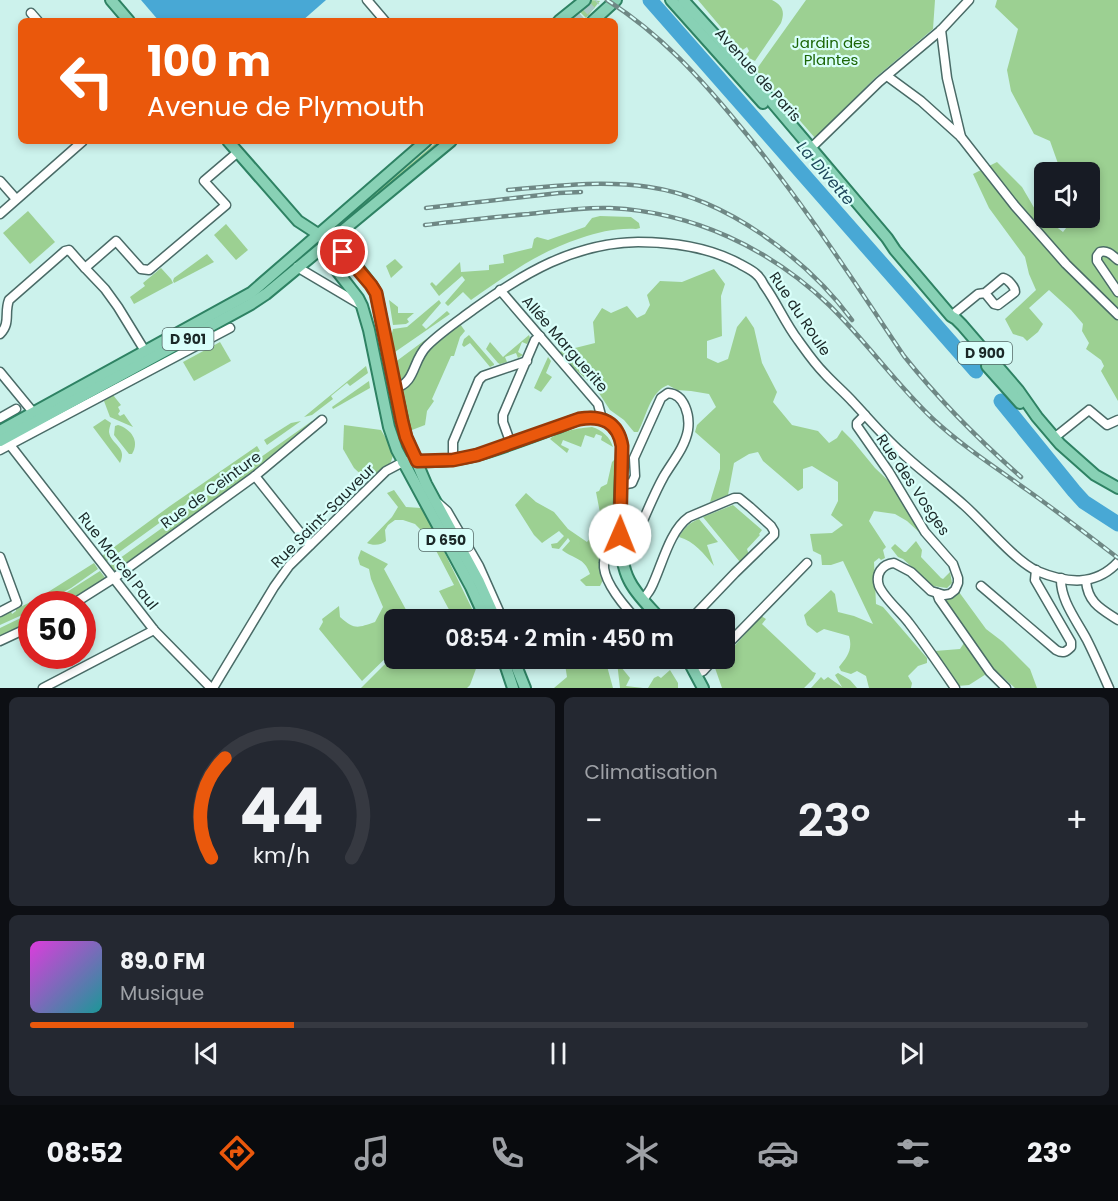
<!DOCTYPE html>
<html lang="fr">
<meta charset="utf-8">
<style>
:root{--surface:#171b24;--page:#242831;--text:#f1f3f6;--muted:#9ea1a6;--line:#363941;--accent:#ea580c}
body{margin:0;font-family:Poppins,sans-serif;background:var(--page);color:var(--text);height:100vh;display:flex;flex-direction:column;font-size:22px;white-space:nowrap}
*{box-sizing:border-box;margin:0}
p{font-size:20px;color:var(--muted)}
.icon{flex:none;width:33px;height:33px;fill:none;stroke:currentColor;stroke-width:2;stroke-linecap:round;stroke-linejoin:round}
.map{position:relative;height:688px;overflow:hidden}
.panel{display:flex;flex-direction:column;gap:9px;padding:9px;background:#0d0f14;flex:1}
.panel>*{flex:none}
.hud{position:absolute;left:18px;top:18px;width:600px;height:126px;border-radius:9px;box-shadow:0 3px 9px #0003;background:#ea580c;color:#fff;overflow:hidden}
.tools{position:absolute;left:1034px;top:162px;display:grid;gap:12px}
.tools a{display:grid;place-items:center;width:66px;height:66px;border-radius:9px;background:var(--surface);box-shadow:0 3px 9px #0003;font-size:30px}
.speed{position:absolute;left:18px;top:591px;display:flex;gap:12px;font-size:30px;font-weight:700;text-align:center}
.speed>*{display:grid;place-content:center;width:78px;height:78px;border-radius:50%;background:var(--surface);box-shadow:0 3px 9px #0003;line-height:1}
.speed .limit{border:9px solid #d22;background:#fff;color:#111}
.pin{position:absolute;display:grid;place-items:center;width:51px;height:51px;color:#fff;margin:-26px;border:3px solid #fff;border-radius:50%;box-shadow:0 2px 6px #0007}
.me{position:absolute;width:66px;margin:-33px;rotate:1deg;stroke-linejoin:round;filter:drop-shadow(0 0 4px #0008)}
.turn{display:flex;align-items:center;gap:21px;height:126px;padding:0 30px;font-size:27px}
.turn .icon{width:78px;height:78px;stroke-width:2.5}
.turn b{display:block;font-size:42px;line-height:51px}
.big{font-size:45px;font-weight:600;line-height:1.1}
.panel .card{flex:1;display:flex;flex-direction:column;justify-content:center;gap:9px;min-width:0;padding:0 21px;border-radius:9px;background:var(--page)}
.panel .dial{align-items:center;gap:0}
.dial svg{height:156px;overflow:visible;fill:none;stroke:var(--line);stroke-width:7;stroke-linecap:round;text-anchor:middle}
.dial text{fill:var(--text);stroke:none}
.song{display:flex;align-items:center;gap:18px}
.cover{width:72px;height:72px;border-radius:9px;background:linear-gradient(135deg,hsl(300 70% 55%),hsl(180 70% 35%))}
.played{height:6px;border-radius:3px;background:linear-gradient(90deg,var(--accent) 25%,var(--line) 25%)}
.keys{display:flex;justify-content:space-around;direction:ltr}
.heat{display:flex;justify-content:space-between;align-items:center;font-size:33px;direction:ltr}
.panel .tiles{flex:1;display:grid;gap:9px;grid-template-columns:1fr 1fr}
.card:last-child{grid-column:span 2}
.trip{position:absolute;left:384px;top:609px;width:351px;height:60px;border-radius:9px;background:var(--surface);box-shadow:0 3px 9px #0003;font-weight:600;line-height:60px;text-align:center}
.dock{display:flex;height:96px;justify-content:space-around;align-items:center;background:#090b0e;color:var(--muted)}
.dock .icon{width:42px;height:42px}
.dock .active{color:var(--accent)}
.dock b{font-size:27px;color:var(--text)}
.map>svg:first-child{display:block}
</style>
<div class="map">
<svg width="1118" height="688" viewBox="0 0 1118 688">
<rect width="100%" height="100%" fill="#ccf2ec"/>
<!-- green -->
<g fill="#9cd092">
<polygon points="591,0 600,1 586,18 579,11"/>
<path d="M698 0H772C783 6 785 11 781 23L755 61 745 56 749 51 747 47 741 51Z"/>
<polygon points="806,0 935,0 933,29 875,78 815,138 756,70"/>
<polygon points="997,0 1118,0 1118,401 1101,371 1104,366 1101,360 1086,349 1089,343 1082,331 1083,324 1071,310 1049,290 1029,308 1043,324 1038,332 1027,341 1023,337 1013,334 1005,319 1036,290 1029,274 1025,257 989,208 973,174 997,162 1022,187 1036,211 1063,232 1073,219 1073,218 1089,218 1089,172 1061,172 1050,141 1034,134 1011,91 1007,70 1018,29 995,7"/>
<polygon points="438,141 440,141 348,221 346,218"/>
<polygon points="28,211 55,242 30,264 3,233"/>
<path d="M600 216 631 217 639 223 640 228 636 229C616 228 599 232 581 238 536 253 509 274 471 300L463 292 448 306 445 303 465 280 462 276 439 296 430 284 432 282 436 286 460 262 461 272 489 270V265L504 263 503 255 532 248 534 239 537 237 548 240 585 227 592 218Z"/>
<polygon points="226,224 248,250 236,260 214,235"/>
<polygon points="207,254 214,262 174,283 173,281 174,278"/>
<polygon points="395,259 403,267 391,278 386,266"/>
<polygon points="161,268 171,279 173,283 134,304 130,297 145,286 143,283"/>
<path d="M714 269 725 284 721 296 722 336 707 341V358L718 363 728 359 737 327 746 316 754 328 762 363 777 392 773 402 792 425 818 431 829 443 837 438 842 430 852 440 875 468 897 489 905 506 919 532 907 521 895 514 874 511 869 521 886 547 883 550 885 558 881 560 879 558 874 562 876 604 883 607 927 658V663L918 666 908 676 912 683 911 688H869L866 676 857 671 851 674 841 671 839 667C847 657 853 650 849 636L824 629 817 633 807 625 804 615 831 590 835 594 838 612 854 616 873 624 843 561 831 565H822L821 555 813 551 810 534 832 533 843 525 831 515 838 501V482L812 466 803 469V488L798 491 763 461 758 452 749 454 734 463 728 495 710 502 720 469V454L695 432 697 425 716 407 709 394 691 391 677 390 668 385C650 392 647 415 638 432H634L624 420 610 410 595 387 569 364 559 352 595 343 593 322 602 308 611 313 627 306 637 318 645 314 650 305 647 295 660 281 682 282Z"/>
<polygon points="389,300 398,307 398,313 414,313 407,319 409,322 406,324 393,325"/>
<polygon points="439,300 441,303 422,325 426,329 447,311 450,314 395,352 391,337 393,329 407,327"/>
<polygon points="460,324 465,331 460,337 454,356 451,356 432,399 434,401 427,411 425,425 412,430 407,423 394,363 429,337 443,336"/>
<polygon points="469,335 494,364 494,365 490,367 470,343 464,347 462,345 464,339"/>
<polygon points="529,335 530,338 527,344 522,342 518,352 523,355 518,358 516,353 505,357 507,362 500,364 498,363 486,349 490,342 503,357"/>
<polygon points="220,342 231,361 194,381 183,362"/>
<polygon points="548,357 551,361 546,373 552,377 541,392 534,388"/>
<polygon points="366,366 368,373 350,386 347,383 331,396 333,399 312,415 304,417"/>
<polygon points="369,381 370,388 333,409 332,407"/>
<polygon points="113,395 121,405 118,407 120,411 118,414 120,416 124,414 133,427 110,417 104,401"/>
<path d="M105 419 111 423C110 426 109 429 109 432 111 445 128 447 120 463L93 427Z"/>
<polygon points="301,421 267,445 264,440 291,423"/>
<polygon points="312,421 316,423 253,473 115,573 109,566 222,485 236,471 251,464"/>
<path d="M118 425C131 429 140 441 132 454H129L114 435 115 426Z"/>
<polygon points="344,425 381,430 394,452 391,462 369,482 354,468 343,449"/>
<path d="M592 427C602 430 610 437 613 447L601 440 602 436 596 434 594 438 585 435 581 447 563 440 561 445 569 449 567 453 550 439C558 431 580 428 592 427Z"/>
<polygon points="257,446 260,451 249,459 235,465 220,479 107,561 102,556 170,506"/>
<path d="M615 459 614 522 607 549 600 565 603 580 600 586H586L580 580 590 574C584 557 575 560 562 550L570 541 568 538 559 549 552 548 551 544 557 543 564 536 559 531 542 543 534 535 515 505 526 493 536 502 554 512 568 529 587 542 602 523 596 492 599 491 601 487 607 484 612 462Z"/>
<path d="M394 490 406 507 421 508 435 533 477 619H455L453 617 439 591 454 585 430 539 415 524 403 520H395L388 525 385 530 386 541C382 545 373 546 367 543L392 517 398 507 387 493Z"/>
<polygon points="733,505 762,530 759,534 760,535 747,549 749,555 740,562 703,517"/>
<path d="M699 519 718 542 707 545 714 566C704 554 694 541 679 537 684 528 689 523 699 519Z"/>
<polygon points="916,541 922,550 921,557 941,578 943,579 950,572 952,583 947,588 933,586 903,559 898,557 891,548 895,544 904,552 906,552"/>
<path d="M361 550 388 564 384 569 411 619 394 620V650L362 681 319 629 323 622 322 619 339 606 340 617C355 630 357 628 375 622L383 607 371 579 369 569 360 565 358 558Z"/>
<polygon points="94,563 98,569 71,588 42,604 32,604 31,611 0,625 0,616 11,611 12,614 16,611 16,609 37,599"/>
<polygon points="100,571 106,579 66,604 48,604"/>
<polygon points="959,592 986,629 1003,642 1030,669 1037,688 1015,688 994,669 969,685 958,686 935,651 960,649 968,637 943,600"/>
<polygon points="31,613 31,622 0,638 0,628"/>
<polygon points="761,616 766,619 762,624 813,672 816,673 813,679 804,688 722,688 715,668"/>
<polygon points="394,657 394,658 423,659 426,660 426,659 455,659 460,667 461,659 494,659 495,661 477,666 470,685 467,688 361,688 384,665"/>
<polygon points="564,658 605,659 613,688 554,688 567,677"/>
<polygon points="617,662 630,678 626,686 643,688 620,688"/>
<polygon points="670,670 678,683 678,688 648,688 654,678 658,676 661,678"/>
<polygon points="838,673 850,680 857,688 811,688 821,677 824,680 828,677 842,687 835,675"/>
</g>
<!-- water -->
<polygon fill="#48a8d5" points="141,0 326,0 302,21 159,21"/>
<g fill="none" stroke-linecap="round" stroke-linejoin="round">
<!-- river -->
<g stroke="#48a8d5" stroke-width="15">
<polyline points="650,0 976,371"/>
<polyline points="1001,401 1074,491 1084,502 1118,524"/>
</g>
<!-- major-tunnel -->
<polyline stroke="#a9cac5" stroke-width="10" stroke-dasharray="10 5" stroke-linecap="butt" points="573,21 596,0"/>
<defs>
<g id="minor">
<polyline points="367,0 385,21"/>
<polyline points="31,13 38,21"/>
<polyline points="941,30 947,78 961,137"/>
<polyline points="887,76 921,101 961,137 1015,206 1066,264 1118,315"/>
<polyline points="811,148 879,82 941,30 969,0"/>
<polyline points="0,181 16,199"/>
<polyline points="0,214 83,141"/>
<path d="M1118 260C1112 255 1108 250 1100 252L1097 256V261L1118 292"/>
<polyline points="297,267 361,305"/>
<polyline points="85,268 105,289 118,307 145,351"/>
<polyline points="500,290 598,404 602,419"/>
<path d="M951 316 978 294 985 293 1003 278C1008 279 1015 287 1015 292L998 305 994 304 985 293"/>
<path d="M0 334C11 323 4 313 9 300L65 251 69 250 85 268 116 241 141 269 149 270 226 205 204 181 238 152"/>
<polyline points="0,372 37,417"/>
<path d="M395 388C416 383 412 361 427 346 441 332 458 321 474 309 524 273 574 243 638 242 673 242 709 247 740 264 745 267 752 270 756 274 760 277 762 281 764 285 777 303 785 323 798 340 806 351 814 363 824 373 833 383 844 392 853 402 869 419 884 437 901 452 921 471 944 487 965 506 985 524 1014 560 1037 571 1066 583 1095 587 1118 562"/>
<path d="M865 415 857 423V426L889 472 925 532 953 564 958 578V583L955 590 950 594 944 595 931 591 911 572 894 563C882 564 875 574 879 586 884 598 901 612 909 623 925 644 940 666 955 688"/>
<polyline points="0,418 16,409"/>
<polyline points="1054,438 1089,410 1107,425 1118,420"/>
<polyline points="511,444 503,422 503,415 535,340 540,336"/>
<polyline points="10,445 154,630 211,688"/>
<polyline points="0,450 230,328"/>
<polyline points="453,460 453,442 479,380 483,376 527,361"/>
<polyline points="255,476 310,545"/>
<path d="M621 485 632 483 635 476 634 458 661 398 668 393C685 394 690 416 688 430 685 447 673 461 664 476 650 501 640 530 627 557L622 562"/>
<polyline points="438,503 447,511 479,566 503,620"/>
<path d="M620 535C615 543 604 553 604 563 602 581 625 607 637 620"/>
<polyline points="0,557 17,603 0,612"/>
<path d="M1061 578C1060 600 1077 621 1087 640 1095 656 1102 672 1109 688"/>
<path d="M1086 581C1088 603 1101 609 1118 620"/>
<path d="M981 586 1056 650C1063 654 1066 652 1071 647V642L1035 580 1036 570"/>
<polyline points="937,593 939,599 990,672 1006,688"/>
<path d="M643 600C646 595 649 592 651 588 662 566 669 531 689 517L734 498H739L750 507 771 526 774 531V535L735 573 690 620"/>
<polyline points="73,604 114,578 255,476 322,420"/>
<polyline points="0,641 32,626"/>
<polyline points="724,648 807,563"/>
<polyline points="696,674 703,671 715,658"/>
<polyline points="43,688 154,630"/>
<polyline points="213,688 274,587 289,566 386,471 403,462"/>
</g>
<g id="major">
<polyline points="111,0 129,21"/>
<polyline points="671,0 763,103"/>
<polyline points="683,0 723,44 887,238 895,250 951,316 956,319 962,325 1018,390 1037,417 1060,444 1095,475 1118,488"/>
<polyline points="559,21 585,0"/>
<polyline points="593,21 616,0"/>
<polyline points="228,141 298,221 318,234 323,239"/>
<polyline points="327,242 325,253 327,258 358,298 362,306 369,330 389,427 397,450 471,587 486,620"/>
<path d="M327 244C331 244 332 243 336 245 345 251 372 284 376 293L393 378 406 437 426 484 479 582 496 620"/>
<polyline points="987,366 1020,403"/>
<polyline points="0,431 251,293 426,141"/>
<polyline points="0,441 251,304 266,294 451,141"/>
<path d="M403 462C428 461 452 462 477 455 503 448 530 437 556 428 569 423 582 416 596 418 611 419 620 433 622 446 622 482 613 549 629 580 636 595 650 607 661 620"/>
<polyline points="503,658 513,688"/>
<polyline points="513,658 525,688"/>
<polyline points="687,658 703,688"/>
</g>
</defs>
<!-- minor casing -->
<use href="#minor" stroke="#4a6b67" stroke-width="11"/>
<!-- major casing -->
<use href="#major" stroke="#2e8263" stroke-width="14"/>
<!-- minor -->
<use href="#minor" stroke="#fff" stroke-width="8"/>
<!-- major -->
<use href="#major" stroke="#88d1b5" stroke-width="10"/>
<defs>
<g id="rail">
<path d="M607 0C659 33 700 77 739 125 800 198 851 277 904 356 939 400 979 440 1021 477"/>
<path d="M508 190C555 186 601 180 649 187 726 198 807 259 852 320"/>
<polyline points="426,208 559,193 581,192"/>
<path d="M425 225C460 221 494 217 529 214 555 211 583 207 610 208 693 212 769 248 829 305 866 341 896 384 933 419 962 446 995 467 1027 490 1058 512 1088 535 1118 558"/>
</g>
</defs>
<!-- rail casing -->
<use href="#rail" stroke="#6f8885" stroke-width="4.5"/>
<!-- rail -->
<use href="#rail" stroke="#d9fffa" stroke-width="2" stroke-dasharray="7" stroke-linecap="butt"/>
</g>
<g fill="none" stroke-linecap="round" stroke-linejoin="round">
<defs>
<path id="route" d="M343 252 371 285 376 293 402 421 406 437 417 461 453 460 477 455 579 419C602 415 618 422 622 446L620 535"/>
</defs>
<!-- route casing -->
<use href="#route" stroke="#983908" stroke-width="15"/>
<!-- route -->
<use href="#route" stroke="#ea580c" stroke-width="10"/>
</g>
<g text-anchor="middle" stroke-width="4.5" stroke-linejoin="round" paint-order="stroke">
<!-- shield labels -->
<g fill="#d9fffa" stroke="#546967" stroke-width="1.5">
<rect x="162.5" y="328" width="51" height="22" rx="4.5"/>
<rect x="958" y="342" width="54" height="22" rx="4.5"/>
<rect x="419" y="529" width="54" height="22" rx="4.5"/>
</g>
<g font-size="14" font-weight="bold" fill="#1b2928">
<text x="188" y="344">D 901</text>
<text x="985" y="358">D 900</text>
<text x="446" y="545">D 650</text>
</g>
<!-- park labels -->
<g font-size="15" fill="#1c6607" stroke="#d9fffa">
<text x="831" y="48">Jardin des<tspan x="831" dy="17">Plantes</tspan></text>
</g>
<!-- street labels -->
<g font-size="15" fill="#1b2928" stroke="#d9fffa">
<text transform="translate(758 75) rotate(48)" y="5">Avenue de Paris</text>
<text transform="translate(800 314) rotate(56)" y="5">Rue du Roule</text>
<text transform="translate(565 344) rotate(49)" y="5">Allée Marguerite</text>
<text transform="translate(913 485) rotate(56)" y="5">Rue des Vosges</text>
<text transform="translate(211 490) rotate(-36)" y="5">Rue de Ceinture</text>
<text transform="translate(323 516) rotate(-45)" y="5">Rue Saint-Sauveur</text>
<text transform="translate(118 561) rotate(52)" y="5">Rue Marcel Paul</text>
</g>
<!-- water labels -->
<g font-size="16" font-style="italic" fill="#1f485c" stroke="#d9fffa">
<text transform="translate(826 173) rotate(49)" y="6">La Divette</text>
</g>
</g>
</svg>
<div class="tools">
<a><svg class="icon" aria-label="sound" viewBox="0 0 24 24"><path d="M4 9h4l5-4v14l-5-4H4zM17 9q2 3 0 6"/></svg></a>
</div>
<div class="speed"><div class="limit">50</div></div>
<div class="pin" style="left:343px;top:252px;background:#d93025"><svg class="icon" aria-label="arrive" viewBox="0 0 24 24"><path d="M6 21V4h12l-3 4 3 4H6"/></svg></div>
<svg class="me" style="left:620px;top:535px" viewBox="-20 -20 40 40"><circle r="19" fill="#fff"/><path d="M0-13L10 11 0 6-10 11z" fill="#ea580c"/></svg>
<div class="trip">08:54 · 2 min · 450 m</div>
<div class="hud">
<div class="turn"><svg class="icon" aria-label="left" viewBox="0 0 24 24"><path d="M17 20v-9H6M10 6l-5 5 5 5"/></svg><div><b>100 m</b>Avenue de Plymouth</div></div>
</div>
</div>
<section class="panel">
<div class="tiles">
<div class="card dial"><svg viewBox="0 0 100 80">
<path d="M14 69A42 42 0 1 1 86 69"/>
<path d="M14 69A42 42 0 0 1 21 18" stroke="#ea580c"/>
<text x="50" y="56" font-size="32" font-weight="700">44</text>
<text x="50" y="72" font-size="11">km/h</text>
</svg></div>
<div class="card"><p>Climatisation</p>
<div class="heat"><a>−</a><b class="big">23°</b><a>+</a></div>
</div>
<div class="card">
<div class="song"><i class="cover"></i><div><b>89.0 FM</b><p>Musique</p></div></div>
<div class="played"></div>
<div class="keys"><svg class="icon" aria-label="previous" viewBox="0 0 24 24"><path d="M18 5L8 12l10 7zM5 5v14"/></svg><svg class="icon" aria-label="pause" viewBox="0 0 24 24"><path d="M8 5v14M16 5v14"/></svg><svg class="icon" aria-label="next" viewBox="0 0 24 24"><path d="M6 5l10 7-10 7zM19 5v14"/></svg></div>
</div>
</div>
</section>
<nav class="dock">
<b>08:52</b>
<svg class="icon active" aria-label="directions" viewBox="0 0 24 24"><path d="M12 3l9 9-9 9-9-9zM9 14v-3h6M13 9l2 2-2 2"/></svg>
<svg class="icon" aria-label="music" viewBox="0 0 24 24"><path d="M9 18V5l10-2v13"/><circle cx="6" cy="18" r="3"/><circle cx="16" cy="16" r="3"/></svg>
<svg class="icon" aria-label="phone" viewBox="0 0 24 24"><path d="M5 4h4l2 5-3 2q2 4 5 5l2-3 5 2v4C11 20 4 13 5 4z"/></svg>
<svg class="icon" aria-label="climate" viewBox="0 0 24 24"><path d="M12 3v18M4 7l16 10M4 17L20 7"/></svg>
<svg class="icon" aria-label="car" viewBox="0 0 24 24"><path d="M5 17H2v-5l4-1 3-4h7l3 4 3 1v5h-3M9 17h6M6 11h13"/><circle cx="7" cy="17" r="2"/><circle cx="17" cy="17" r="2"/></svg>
<svg class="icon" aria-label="filters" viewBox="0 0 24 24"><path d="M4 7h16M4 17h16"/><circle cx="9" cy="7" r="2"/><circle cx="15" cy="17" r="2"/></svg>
<b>23°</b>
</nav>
